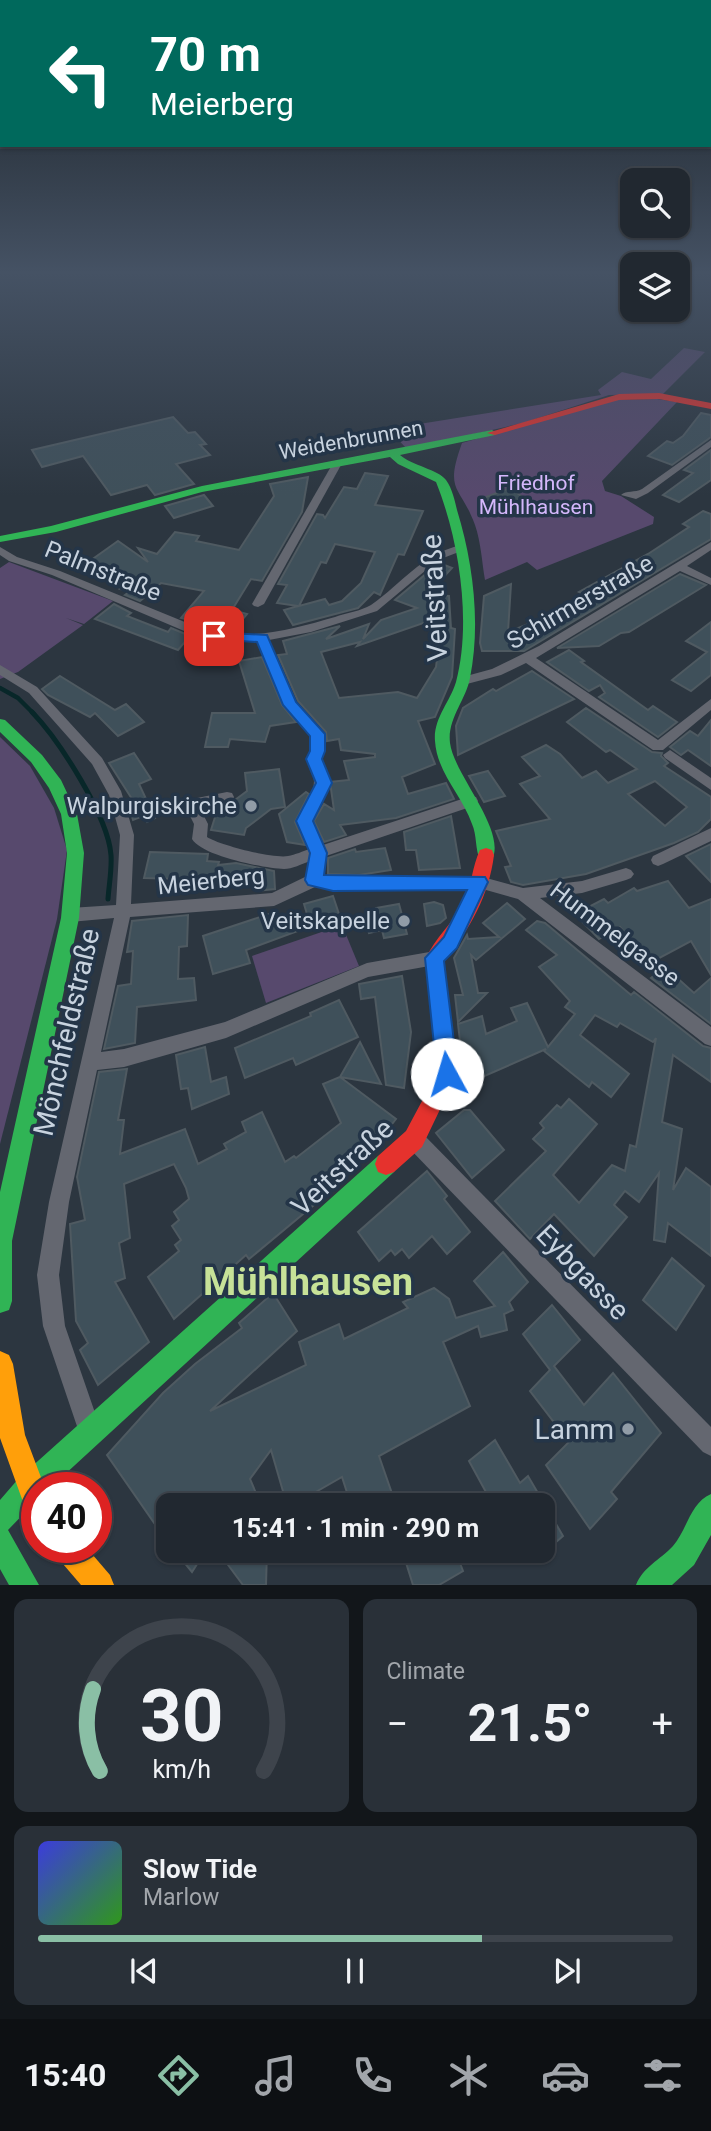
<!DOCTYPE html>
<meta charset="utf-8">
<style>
:root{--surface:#212830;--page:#293038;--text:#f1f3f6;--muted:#a2a6ab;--line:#3e444c;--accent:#8abfa5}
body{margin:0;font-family:Roboto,sans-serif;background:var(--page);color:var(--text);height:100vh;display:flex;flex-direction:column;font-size:26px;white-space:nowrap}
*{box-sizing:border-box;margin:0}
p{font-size:23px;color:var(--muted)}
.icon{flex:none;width:38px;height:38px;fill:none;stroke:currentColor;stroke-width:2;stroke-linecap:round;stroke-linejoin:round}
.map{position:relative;height:1585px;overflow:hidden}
.side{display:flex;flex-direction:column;gap:14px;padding:14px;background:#12161a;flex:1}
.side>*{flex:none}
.top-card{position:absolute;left:0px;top:0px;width:712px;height:147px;box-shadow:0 2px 5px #0004,0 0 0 2px var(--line);background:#00695c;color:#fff;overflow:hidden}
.controls{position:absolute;left:620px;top:168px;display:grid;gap:14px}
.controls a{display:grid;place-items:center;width:70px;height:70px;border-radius:14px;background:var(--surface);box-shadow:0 2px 5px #0004,0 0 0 2px var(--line);font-size:35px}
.speed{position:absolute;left:21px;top:1472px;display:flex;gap:14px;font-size:35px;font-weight:700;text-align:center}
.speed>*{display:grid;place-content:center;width:91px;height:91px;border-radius:50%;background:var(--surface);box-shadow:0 2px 5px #0004,0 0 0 2px var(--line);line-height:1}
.speed .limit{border:10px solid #d22;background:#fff;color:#111}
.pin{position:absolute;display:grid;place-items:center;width:60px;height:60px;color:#fff;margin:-30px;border-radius:14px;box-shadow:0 4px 10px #0006}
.me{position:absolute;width:77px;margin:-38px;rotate:354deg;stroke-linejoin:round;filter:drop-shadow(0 0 5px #0008)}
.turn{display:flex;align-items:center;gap:24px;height:147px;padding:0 35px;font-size:32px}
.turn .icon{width:91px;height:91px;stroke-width:2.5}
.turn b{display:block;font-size:49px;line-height:60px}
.big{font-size:52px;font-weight:700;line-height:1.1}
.side .card{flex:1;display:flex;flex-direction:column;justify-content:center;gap:10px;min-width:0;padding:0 24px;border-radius:14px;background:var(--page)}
.side .dial{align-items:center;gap:0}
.dial svg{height:182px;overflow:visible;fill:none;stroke:var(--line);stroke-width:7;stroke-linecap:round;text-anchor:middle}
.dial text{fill:var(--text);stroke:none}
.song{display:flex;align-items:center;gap:21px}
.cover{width:84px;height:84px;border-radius:10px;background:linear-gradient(135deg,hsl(240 70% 55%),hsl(110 70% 35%))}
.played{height:7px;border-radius:4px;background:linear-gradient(90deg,var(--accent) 70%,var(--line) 70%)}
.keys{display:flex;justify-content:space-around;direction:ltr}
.heat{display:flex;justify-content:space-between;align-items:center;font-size:38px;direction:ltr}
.side .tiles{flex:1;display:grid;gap:14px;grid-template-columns:1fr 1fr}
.card:last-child{grid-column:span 2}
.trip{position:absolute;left:156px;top:1493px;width:399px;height:70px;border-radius:14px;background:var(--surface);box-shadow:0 2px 5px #0004,0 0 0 2px var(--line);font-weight:700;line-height:70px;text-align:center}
.tab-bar{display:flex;height:112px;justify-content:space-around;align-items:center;background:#0d1013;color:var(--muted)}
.tab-bar .icon{width:49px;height:49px}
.tab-bar .active{color:var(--accent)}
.tab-bar b{font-size:32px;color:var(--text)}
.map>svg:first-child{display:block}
</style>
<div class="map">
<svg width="711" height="1585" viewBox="0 0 711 1585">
<rect width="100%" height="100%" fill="#2c3640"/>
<!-- green -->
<g fill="#57496d">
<polygon points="684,348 705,352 663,394 609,395 523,423 407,449 388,429 601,395 598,390 622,372 651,379"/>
<path d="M657 399 677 402 602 481 605 491 621 496 654 517 653 524 537 570 527 562 485 580C482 563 481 542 475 525 460 484 444 493 462 443L611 400Z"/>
<polygon points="9,562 113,601 84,624 66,618 83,625 18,672 0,679 0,568"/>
<polygon points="0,737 30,766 54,808 67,850 57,919 0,1144"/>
<polygon points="342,925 359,966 266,1003 252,956"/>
</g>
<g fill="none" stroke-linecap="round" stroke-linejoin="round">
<!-- stream-far1 -->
<polyline stroke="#082729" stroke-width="4.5" points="0,688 18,698 34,714"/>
<!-- stream -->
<path stroke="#082729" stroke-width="5" d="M32 712C59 740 108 816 111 855 112 869 109 885 108 899"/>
</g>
<!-- building -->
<g fill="#3f505a" stroke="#4f5a61" stroke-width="2" fill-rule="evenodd">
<polygon points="701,413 711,415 711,437 672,465 648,456 667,441 673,443 683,436"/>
<polygon points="173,417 188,433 195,432 206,444 200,445 210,455 176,464 194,484 155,495 147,485 111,495 83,456 42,467 32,450"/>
<polygon points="711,450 711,480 679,502 663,495 693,473 684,470"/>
<path d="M365 473 388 476 375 505 423 511 404 555 398 554 380 595 374 592 358 608 293 625 284 610 298 606 277 603 287 585 278 584 317 514 323 515 325 518 344 487 357 489ZM335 544 375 552 361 583 342 601 329 605 325 599 299 606 321 562 326 563Z"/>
<polygon points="308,477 302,512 262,581 251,579 232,610 247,614 233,631 181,618 204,591 161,583 140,601 125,595 129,592 120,589 124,586 80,568 118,541 148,562 138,548 157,554 175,532 199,536 196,541 239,550 274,496 270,484"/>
<polygon points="510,488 527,500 492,510 478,500"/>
<polygon points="204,495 213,506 174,518 165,506"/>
<polygon points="703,511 711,514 711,539 524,651 482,651 480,643 484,596 511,584 508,632 546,617 585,595 579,592 648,554 689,527 683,524"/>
<path d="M439 563 452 568 427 595 449 596 451 628 455 629 452 677 435 717 418 721 435 764 402 777 408 794 446 783 454 799 396 818 340 825 346 835 324 842 314 821 324 804 334 810 330 782 349 780 344 761 375 757V754L341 750 339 739 327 741 326 732 298 701 278 655 287 654 283 641 340 626 326 639 369 624 363 639 381 620 417 608 395 600ZM429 621 434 643H439L436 667 417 698 398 692 339 698 321 652 360 642 357 646Z"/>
<polygon points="680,574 706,585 629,632 621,633 599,646 557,648"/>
<polygon points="114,604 131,613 127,616 168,632 171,628 190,636 178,650 95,619"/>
<polygon points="711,622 711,675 691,691 672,680 707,652 686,641"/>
<polygon points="218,645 239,646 234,660 213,658"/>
<polygon points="569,650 584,661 581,662 648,710 653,706 677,722 658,737 599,697 605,693 600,685 589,691 547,662"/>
<polygon points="262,657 282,705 296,722 270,726 265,742 230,739 228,747 205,747 212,713 255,713 239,661"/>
<polygon points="532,671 574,699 458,755 456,726 463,708 493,689 496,691"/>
<polygon points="60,676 115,710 126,704 144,722 118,736 95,713 90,717 48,695 42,689"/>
<path d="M586 708 652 752 662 753 661 756 668 763 664 766 711 797V819L698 832 674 843 586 874 523 885 511 882 505 867 511 866 496 831 550 819 520 784 540 776 522 757 546 745 560 754 582 778 596 771 608 783 637 769 610 750 606 752 567 722ZM655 781 687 807 665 826 628 794Z"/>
<polygon points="711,720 711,766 688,750 681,755 670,747 690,731 698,736"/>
<polygon points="134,753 151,779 139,784 155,818 147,822 143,816 133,820 127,801 132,799 109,763"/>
<polygon points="279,769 285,807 271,809 246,828 244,835 211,830 216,814 247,791 245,773"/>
<polygon points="488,771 505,796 484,802 469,776"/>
<polygon points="306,792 309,794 295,822 305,845 287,842 279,814"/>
<polygon points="451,816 460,868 419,870 416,850 406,850 404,832"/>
<polygon points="711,844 711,882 686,856"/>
<polygon points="385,848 391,870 359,875 328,874 328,858 355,849 356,852"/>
<polygon points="150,852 208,854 207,861 219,862 218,865 236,863 274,871 275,889 256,891 256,882 203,881 201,889 177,888 179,879 144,878"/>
<polygon points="668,881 689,908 711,899 711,975 691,941 650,963 620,927 599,939 575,914 604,899 608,903 634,888 637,891"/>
<polygon points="333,896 339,914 309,921 304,904"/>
<polygon points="434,902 443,905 446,918 440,923 427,926 424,904"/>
<polygon points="507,903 525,919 476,960 471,955 478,993 487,993 458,1022 455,995 463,995 454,958 467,935 468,939 499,937 483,923"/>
<polygon points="399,904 407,934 384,938 382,930 369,933 365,918 378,916 376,908"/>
<polygon points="301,913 306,928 246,950 250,963 213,974 203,936 269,914 271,921"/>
<polygon points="188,915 187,946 179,947 178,979 194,978 196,1000 137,1007 135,1043 104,1049 118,986 131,984 133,951 127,952 132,921"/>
<polygon points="537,921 545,923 631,995 634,992 703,1046 711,1048 711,1082 673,1055 662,1122 682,1129 673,1190 686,1168 711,1187 711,1256 668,1223 665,1242 654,1240 659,1173 639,1202 625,1191 614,1205 627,1217 594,1256 554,1214 530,1239 495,1201 546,1151 533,1139 544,1128 540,1123 557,1105 561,1108 569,1099 597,1124 553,1175 579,1203 612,1165 625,1171 630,1145 636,1147 656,1038 653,1042 620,1023 617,1027 595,1015 580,1035 629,1074 611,1097 592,1082 589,1087 544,1051 546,1049 480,1078 460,1041 458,1024 482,1016 486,1034 517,1021 511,1008 527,1003 548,1047 575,1014 565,1007 570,1001 539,967 557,955 526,930"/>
<polygon points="665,967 694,993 711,978 711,1024 651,978"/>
<polygon points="402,976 411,1032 404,1088 386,1085 375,997 361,999 359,984"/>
<polygon points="339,1000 358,1037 296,1065 293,1058 245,1078 235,1048 311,1016 310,1013"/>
<polygon points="360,1042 381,1084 340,1077 396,1119 367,1156 318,1196 320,1200 249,1259 246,1255 174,1319 148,1277 179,1251 175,1245 181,1240 172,1226 179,1220 174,1212 189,1199 186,1188 174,1164 124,1184 130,1238 119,1243 125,1278 115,1282 149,1342 98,1385 80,1350 88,1343 76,1321 70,1224 85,1220 77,1177 99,1072 127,1069 118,1120 124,1120 120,1154 185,1129 198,1164 227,1149 224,1144 246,1132 242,1122 262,1112 285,1162 294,1156 296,1158 341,1123 323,1084 340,1077"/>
<polygon points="205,1047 211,1082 226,1077 229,1094 192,1109 188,1088 181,1089 176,1055"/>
<polygon points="464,1110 470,1110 504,1150 472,1178 436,1133"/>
<polygon points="427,1171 447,1196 444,1199 470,1232 447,1254 432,1236 409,1258 402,1249 395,1255 391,1250 379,1261 358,1232"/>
<polygon points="503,1252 528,1282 509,1302 513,1310 504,1314 507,1330 481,1337 478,1326 443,1342 470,1406 379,1456 396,1505 351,1505 342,1477 293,1505 287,1505 271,1450 250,1479 261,1505 168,1505 168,1543 107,1455 163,1393 195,1364 242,1328 239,1323 273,1293 297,1331 210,1411 306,1365 299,1342 339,1324 344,1339 408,1308 403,1302 434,1288 449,1299 456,1318 495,1306 474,1281"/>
<polygon points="672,1258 704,1286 676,1330 643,1300"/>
<polygon points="552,1305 580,1340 554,1366 584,1405 613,1373 661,1433 611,1492 617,1499 590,1529 546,1465 569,1442 530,1391 550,1370 523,1334"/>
<polygon points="495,1440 520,1483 528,1476 563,1536 542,1554 542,1505 493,1505 469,1461"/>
<polygon points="174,1550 206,1550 192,1572"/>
<polygon points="217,1550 267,1550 266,1585 243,1585"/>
<polygon points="402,1550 455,1550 463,1571 439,1585 413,1585"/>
</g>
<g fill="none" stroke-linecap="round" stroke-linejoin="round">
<!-- street -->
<g fill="#646770" fill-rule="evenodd">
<path d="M711 440V447L648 493 636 499 621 495C626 490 635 493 642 489Z"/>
<polygon points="333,463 341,465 264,604 258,607 254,606 252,604"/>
<polygon points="711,542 711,550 687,566 711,578 711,585 680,571 536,658 658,740 711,699 711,710 663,750 653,750 526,663 501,675 463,685 457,681 459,678 492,669 539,646"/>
<path d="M460 545 465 548 464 550 438 560 377 611 311 632 269 640 296 702 324 734 325 751 321 759C334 783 325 800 311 821L323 845 471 796 476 797 478 801 476 805 326 856 322 875 333 878 479 876 523 888 582 881 626 868 631 870 634 874 631 878 626 880 582 893 540 898 711 1027V1046L705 1044 518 899 479 888 333 890 315 887 274 906 130 917 101 1052 124 1049 225 1022 367 963 435 951 441 953 443 958 441 963 435 965 368 977 226 1038 124 1067 97 1070 69 1202 59 1275 65 1326 102 1433 98 1441 90 1445 82 1441 43 1326 37 1275 49 1202 114 918 70 922 64 920 62 915 64 910 70 908 116 905 120 835 109 795 92 764 29 693 0 675V665L37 687 102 758 121 791 134 835 131 904 272 893 307 876 310 861C302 864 292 869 284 869 263 868 202 856 192 839L194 824 187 810 192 799 227 792 232 793 234 797 232 801 202 807 201 810 208 824 207 837C219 845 274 859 288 856 295 855 303 851 310 849L297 821C310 797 322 786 307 759L311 751 310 735 284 704 258 642 214 641 189 633 52 575 9 561 0 555V547L17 557 60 571 197 627C243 643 290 630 335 617 346 613 361 611 371 605 404 582 418 557 460 545Z"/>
<polygon points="670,750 711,778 711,790 665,758 663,755"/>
<polygon points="711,828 711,841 663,864 658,866 653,864 651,860 653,856"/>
<polygon points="414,1129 421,1132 711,1427 711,1456 703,1452 407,1146 404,1139 407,1132"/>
</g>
<!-- fast -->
<g fill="#30b455" fill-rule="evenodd">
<path d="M492 430 497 433 495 435 400 455C411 465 439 470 446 480 452 488 455 501 457 510 473 562 481 623 470 678 466 700 447 719 450 743 454 775 507 830 492 860L486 862 480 860C475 849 477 835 472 824 462 795 437 773 435 741 433 719 450 702 456 682 472 622 459 539 436 482L398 464 390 457 202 492 56 532 0 542V536L51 526 202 486Z"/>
<polygon points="0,719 5,720 42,755 61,780 77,814 84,853 79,918 12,1241 12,1301 9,1310 0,1313 0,1192 61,918 67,853 61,814 49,788 31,762 0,732"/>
<polygon points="386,1153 394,1156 397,1164 394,1172 50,1488 37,1488 37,1500 8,1530 39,1585 9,1585 0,1569 0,1500 19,1478 378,1156"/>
<path d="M711 1494V1535L694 1565 672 1585H636C643 1567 660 1560 673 1546 687 1530 690 1503 711 1494Z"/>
</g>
<!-- slow -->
<g fill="#ff9f0a" fill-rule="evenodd">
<polygon points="0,1351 9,1355 13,1364 25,1435 45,1488 37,1488 37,1517 27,1513 0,1438"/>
<polygon points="53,1547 86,1547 110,1575 114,1585 81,1585 57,1557"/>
</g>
<!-- jam -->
<g fill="#e5322d" fill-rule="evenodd">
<polygon points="659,393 711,403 711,409 659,399 619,400 495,435 487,433 619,394"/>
<path d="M486 848 492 850 494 855C489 895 470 930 444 960L457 1074 422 1147 394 1172 386 1175 378 1172 375 1164 378 1156 406 1131 437 1073 426 958C435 938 453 923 463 903 472 886 472 866 480 850Z"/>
</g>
</g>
<!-- sky -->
<linearGradient id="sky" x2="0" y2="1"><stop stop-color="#181e23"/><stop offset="0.55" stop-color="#455264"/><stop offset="1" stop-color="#455264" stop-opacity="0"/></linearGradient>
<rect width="711" height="496" fill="url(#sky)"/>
<!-- route -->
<polygon fill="#1a73e8" stroke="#114b97" stroke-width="2" points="214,632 267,635 296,702 325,734 325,751 322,759 332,783 313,821 327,853 324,875 485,877 488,882 457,948 444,961 458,1074 455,1081 447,1084 440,1081 437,1074 425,958 444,937 467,890 333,891 308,885 305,880 310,853 296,821 316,783 306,759 310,751 310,736 283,705 257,642 209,639 209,633"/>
<!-- markers -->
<g fill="#919ca7" stroke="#243548" stroke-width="2.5">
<circle cx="251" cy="806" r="7"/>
<circle cx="404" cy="921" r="7"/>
<circle cx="628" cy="1429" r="7"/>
</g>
<g text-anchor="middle" stroke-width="7" stroke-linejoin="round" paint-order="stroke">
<!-- far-street labels -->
<g font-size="21" fill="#c8d3df" stroke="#243548">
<text transform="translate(351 440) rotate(-10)" y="7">Weidenbrunnen</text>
</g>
<!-- far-park labels -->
<g font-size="21" fill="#d4b7fb" stroke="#243548">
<text x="536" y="490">Friedhof<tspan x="536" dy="24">Mühlhausen</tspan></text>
</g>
<!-- street labels -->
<g font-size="24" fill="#c8d3df" stroke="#243548">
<text transform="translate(103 571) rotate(22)" y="8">Palmstraße</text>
<text transform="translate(580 602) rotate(-30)" y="8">Schirmerstraße</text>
<text transform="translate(211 881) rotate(-6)" y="8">Meierberg</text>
<text transform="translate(615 934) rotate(37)" y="8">Hummelgasse</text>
</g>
<!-- poi labels -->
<g font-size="24" fill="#c8d3df" stroke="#243548" text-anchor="end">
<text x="237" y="814">Walpurgiskirche</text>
<text x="390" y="929">Veitskapelle</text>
</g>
<!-- near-street labels -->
<g font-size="28" fill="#c8d3df" stroke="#243548">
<text transform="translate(434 598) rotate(-93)" y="10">Veitstraße</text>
<text transform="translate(66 1032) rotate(-77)" y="10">Mönchfeldstraße</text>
<text transform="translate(342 1167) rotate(-43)" y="10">Veitstraße</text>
<text transform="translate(583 1272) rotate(46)" y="10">Eybgasse</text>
</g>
<!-- near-poi labels -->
<g font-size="28" fill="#c8d3df" stroke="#243548" text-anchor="end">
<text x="614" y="1439">Lamm</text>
</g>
<!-- near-district labels -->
<g font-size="38" font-weight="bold" fill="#c7e298" stroke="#243548">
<text x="308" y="1295">Mühlhausen</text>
</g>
</g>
</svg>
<div class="controls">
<a><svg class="icon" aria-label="search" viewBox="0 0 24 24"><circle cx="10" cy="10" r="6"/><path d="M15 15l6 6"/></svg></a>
<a><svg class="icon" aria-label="layers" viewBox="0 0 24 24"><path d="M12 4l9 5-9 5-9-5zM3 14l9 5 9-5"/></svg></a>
</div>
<div class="speed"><div class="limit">40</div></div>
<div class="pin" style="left:214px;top:636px;background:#d93025"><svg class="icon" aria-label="arrive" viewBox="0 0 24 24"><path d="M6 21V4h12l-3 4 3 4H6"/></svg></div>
<svg class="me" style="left:447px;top:1074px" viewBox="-20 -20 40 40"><circle r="19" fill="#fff"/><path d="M0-13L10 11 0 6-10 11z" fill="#1a73e8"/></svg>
<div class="trip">15:41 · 1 min · 290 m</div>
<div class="top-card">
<div class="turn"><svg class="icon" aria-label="left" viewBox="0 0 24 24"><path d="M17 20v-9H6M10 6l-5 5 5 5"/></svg><div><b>70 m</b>Meierberg</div></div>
</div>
</div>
<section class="side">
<div class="tiles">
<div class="card dial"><svg viewBox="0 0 100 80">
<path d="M14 69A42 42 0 1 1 86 69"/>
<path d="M14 69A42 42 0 0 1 11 33" stroke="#8abfa5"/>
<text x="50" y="56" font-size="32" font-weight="700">30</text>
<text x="50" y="72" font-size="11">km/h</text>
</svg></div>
<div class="card"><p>Climate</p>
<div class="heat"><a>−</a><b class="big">21.5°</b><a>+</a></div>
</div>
<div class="card">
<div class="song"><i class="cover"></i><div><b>Slow Tide</b><p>Marlow</p></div></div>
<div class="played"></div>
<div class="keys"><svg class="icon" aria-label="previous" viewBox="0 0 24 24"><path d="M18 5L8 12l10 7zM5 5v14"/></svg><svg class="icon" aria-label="pause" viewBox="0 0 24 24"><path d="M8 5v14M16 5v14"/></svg><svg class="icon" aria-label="next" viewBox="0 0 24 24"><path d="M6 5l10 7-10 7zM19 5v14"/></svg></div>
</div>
</div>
</section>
<nav class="tab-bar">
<b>15:40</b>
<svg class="icon active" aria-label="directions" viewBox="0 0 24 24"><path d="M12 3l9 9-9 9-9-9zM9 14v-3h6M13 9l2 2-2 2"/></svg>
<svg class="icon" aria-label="music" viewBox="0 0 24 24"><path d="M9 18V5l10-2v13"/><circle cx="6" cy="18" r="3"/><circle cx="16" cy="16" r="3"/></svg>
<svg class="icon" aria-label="phone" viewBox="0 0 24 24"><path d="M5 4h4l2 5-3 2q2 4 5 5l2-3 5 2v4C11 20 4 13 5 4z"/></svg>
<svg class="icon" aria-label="climate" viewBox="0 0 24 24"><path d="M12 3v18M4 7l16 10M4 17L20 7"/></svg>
<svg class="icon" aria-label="car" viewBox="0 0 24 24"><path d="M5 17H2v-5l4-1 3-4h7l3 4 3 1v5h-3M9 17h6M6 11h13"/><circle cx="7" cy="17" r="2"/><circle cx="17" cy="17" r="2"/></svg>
<svg class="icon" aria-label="filters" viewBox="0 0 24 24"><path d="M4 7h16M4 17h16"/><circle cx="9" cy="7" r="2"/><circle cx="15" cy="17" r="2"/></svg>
</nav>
